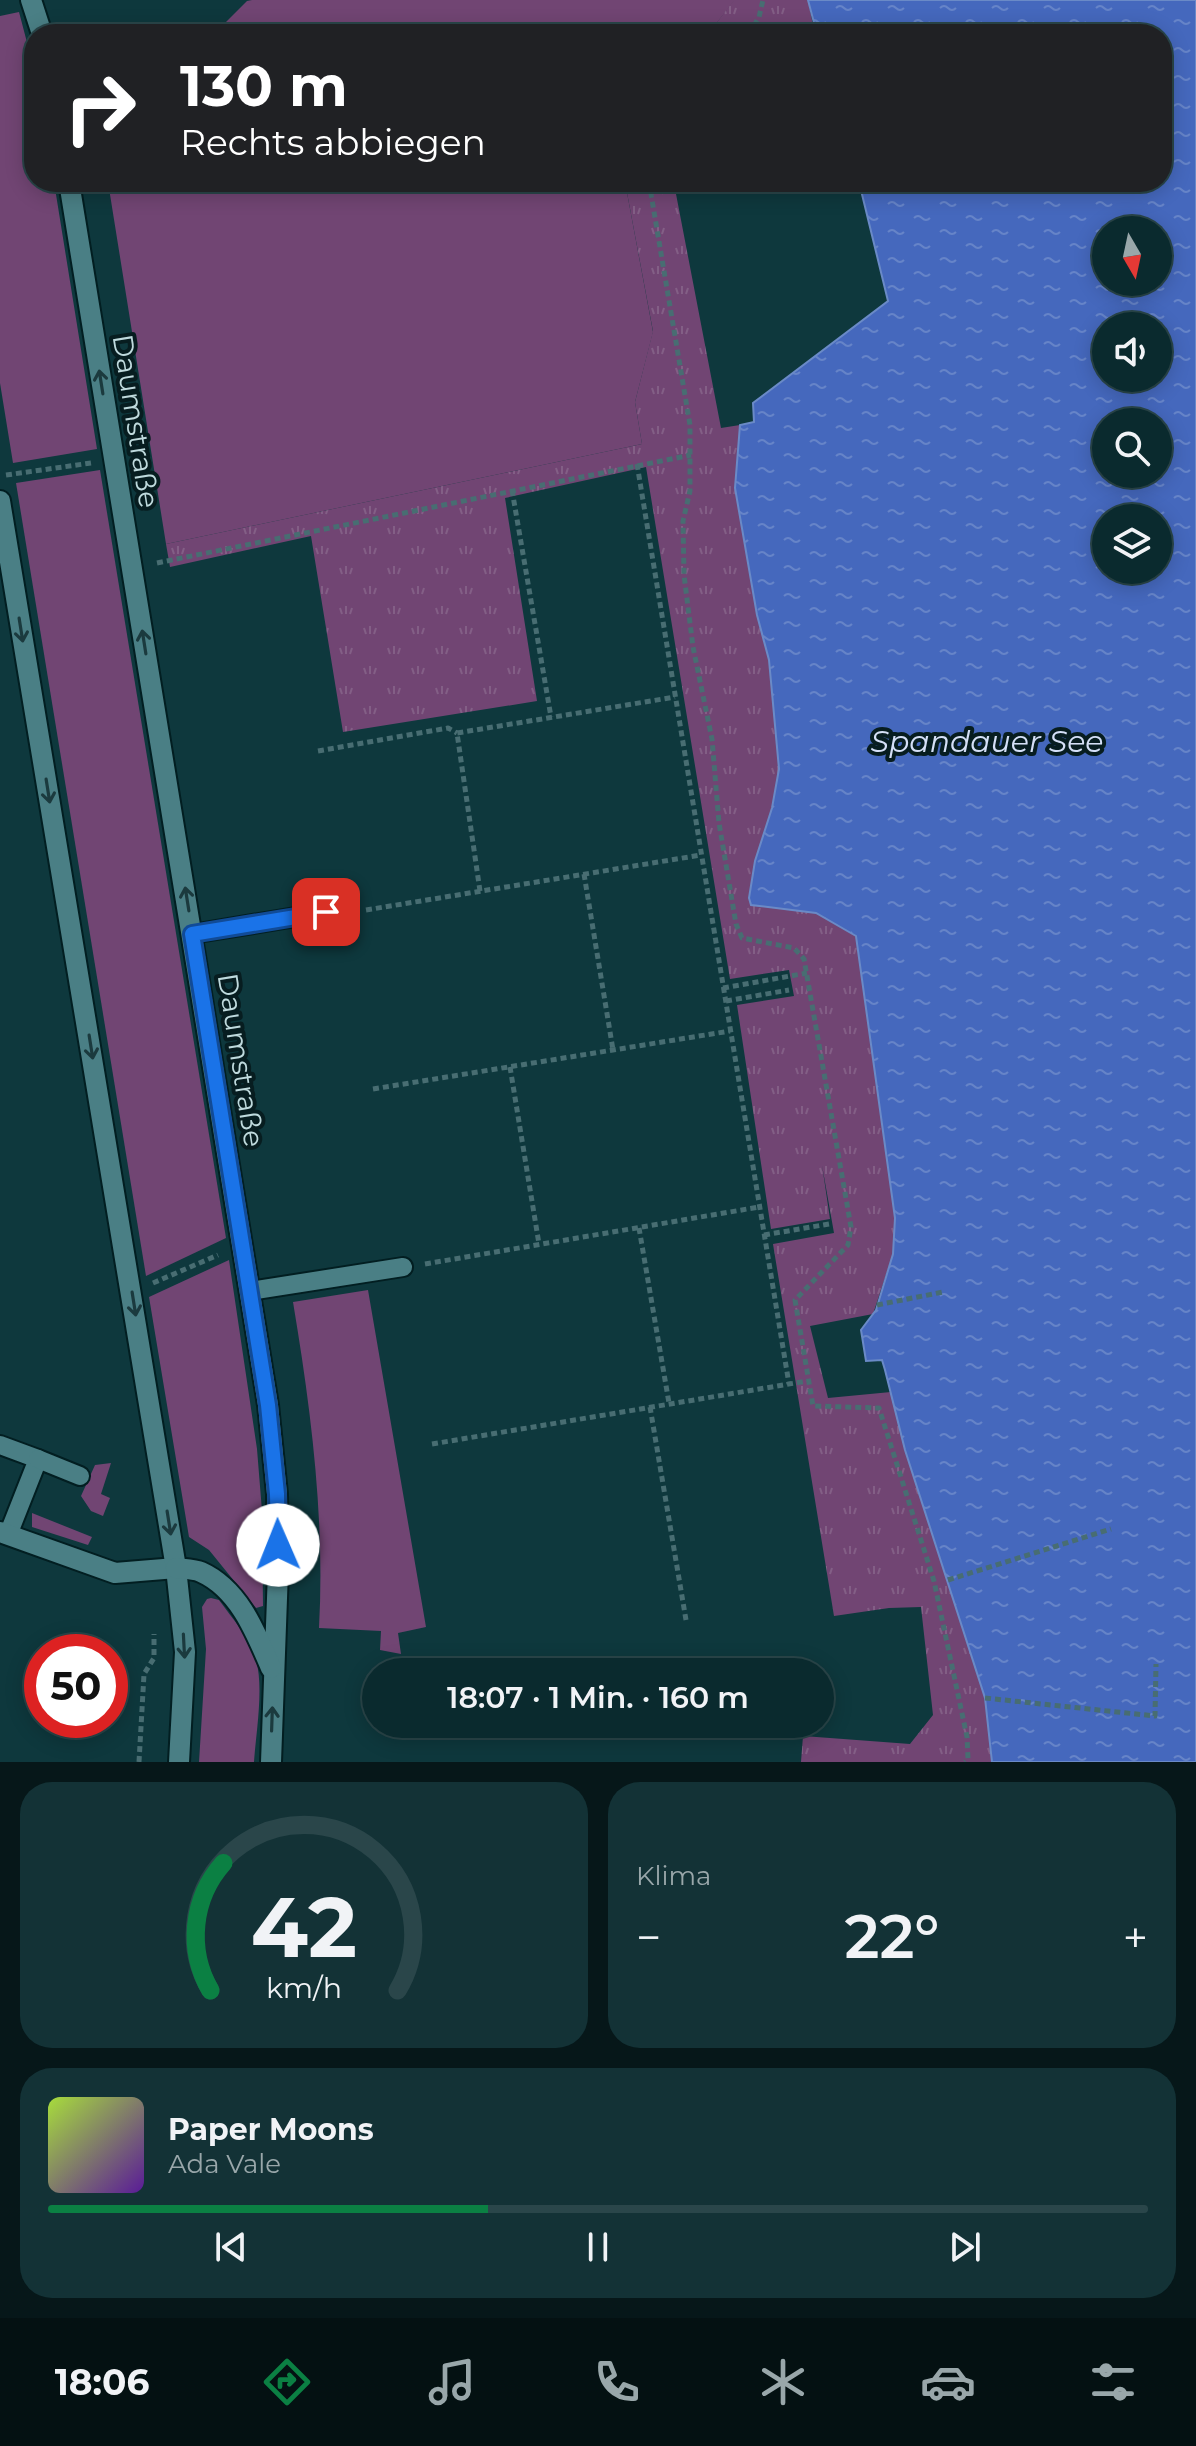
<!DOCTYPE html>
<html lang="de">
<meta charset="utf-8">
<style>
:root{--surface:#0a2a2e;--page:#133236;--text:#f1f3f6;--muted:#99a7aa;--line:#2a464a;--accent:#0b8043}
body{margin:0;font-family:Montserrat,sans-serif;background:var(--page);color:var(--text);height:100vh;display:flex;flex-direction:column;font-size:30px;white-space:nowrap}
*{box-sizing:border-box;margin:0}
p{font-size:26px;color:var(--muted)}
.icon{flex:none;width:44px;height:44px;fill:none;stroke:currentColor;stroke-width:2;stroke-linecap:round;stroke-linejoin:round}
.map{position:relative;height:1762px;overflow:hidden}
.panel{display:flex;flex-direction:column;gap:20px;padding:20px;background:#061719;flex:1}
.panel>*{flex:none}
.guide{position:absolute;left:24px;top:24px;width:1148px;height:168px;border-radius:32px;box-shadow:0 4px 20px #0003,0 0 0 2px var(--line);background:#202124;color:#fff;overflow:hidden}
.needle{width:52px;rotate:171deg}
.controls{position:absolute;left:1092px;top:216px;display:grid;gap:16px}
.controls a{display:grid;place-items:center;width:80px;height:80px;border-radius:50%;background:var(--surface);box-shadow:0 4px 20px #0003,0 0 0 2px var(--line);font-size:40px}
.speed{position:absolute;left:24px;top:1634px;display:flex;gap:16px;font-size:40px;font-weight:700;text-align:center}
.speed>*{display:grid;place-content:center;width:104px;height:104px;border-radius:50%;background:var(--surface);box-shadow:0 4px 20px #0003,0 0 0 2px var(--line);line-height:1}
.speed .limit{border:12px solid #d22;background:#fff;color:#111}
.pin{position:absolute;display:grid;place-items:center;width:68px;height:68px;color:#fff;margin:-34px;border-radius:16px;box-shadow:0 4px 12px #0006}
.me{position:absolute;width:88px;margin:-44px;rotate:359deg;stroke-linejoin:round;filter:drop-shadow(0 0 6px #0008)}
.turn{display:flex;align-items:center;gap:28px;height:168px;padding:0 24px;font-size:36px}
.turn .icon{width:104px;height:104px;stroke-width:2.5}
.turn b{display:block;font-size:56px;line-height:68px}
.big{font-size:60px;font-weight:600;line-height:1.1}
.panel .tile{flex:1;display:flex;flex-direction:column;justify-content:center;gap:12px;min-width:0;padding:0 28px;border-radius:32px;background:var(--page)}
.panel .dial{align-items:center;gap:0}
.dial svg{height:208px;overflow:visible;fill:none;stroke:var(--line);stroke-width:7;stroke-linecap:round;text-anchor:middle}
.dial text{fill:var(--text);stroke:none}
.song{display:flex;align-items:center;gap:24px}
.cover{width:96px;height:96px;border-radius:12px;background:linear-gradient(135deg,hsl(80 70% 55%),hsl(270 70% 35%))}
.played{height:8px;border-radius:4px;background:linear-gradient(90deg,var(--accent) 40%,var(--line) 40%)}
.keys{display:flex;justify-content:space-around;direction:ltr}
.heat{display:flex;justify-content:space-between;align-items:center;font-size:44px;direction:ltr}
.panel .tiles{flex:1;display:grid;gap:20px;grid-template-columns:1fr 1fr}
.tile:last-child{grid-column:span 2}
.trip{position:absolute;left:362px;top:1658px;width:472px;height:80px;border-radius:40px;background:var(--surface);box-shadow:0 4px 20px #0003,0 0 0 2px var(--line);font-weight:600;line-height:80px;text-align:center}
.menu{display:flex;height:128px;justify-content:space-around;align-items:center;background:#041112;color:var(--muted)}
.menu .icon{width:56px;height:56px}
.menu .current{color:var(--accent)}
.menu b{font-size:36px;color:var(--text)}
.map>svg:first-child{display:block}
</style>
<div class="map">
<svg width="1196" height="1762" viewBox="0 0 1196 1762">
<defs>
<pattern id="park-tufts" width="24" height="20" patternUnits="userSpaceOnUse" patternTransform="scale(2)"><rect width="24" height="20" fill="#714573"/><path d="M3 7l-1-3M5 7V3M7 7l1-3M15 17l-1-3M17 17v-4M19 17l1-3" fill="none" stroke="#835f86"/></pattern>
<pattern id="water-ripples" width="26" height="14" patternUnits="userSpaceOnUse" patternTransform="scale(2)"><rect width="26" height="14" fill="#4568bd"/><path d="M2 4q2-2 4 0t4 0M15 11q2-2 4 0t4 0" fill="none" stroke="#6684c8"/></pattern>
</defs>
<rect width="100%" height="100%" fill="#0e383d"/>
<!-- grass -->
<g fill="#714573">
<polygon points="252,0 734,0 734,1 708,34 214,34 247,1"/>
<polygon points="19,12 34,69 34,182 54,182 97,449 13,463 0,383 0,16"/>
<polygon points="108,182 625,182 653,332 635,402 642,444 166,544"/>
<polygon points="100,470 226,1238 146,1276 16,483"/>
<polygon points="229,1260 257,1449 262,1511 263,1606 256,1608 209,1550 189,1537 149,1297"/>
<path d="M368 1290 426 1627 398 1633 401 1654 380 1650 381 1631 319 1628C325 1518 311 1410 293 1302Z"/>
<polygon points="111,1463 101,1494 110,1498 103,1516 91,1511 81,1496 95,1465"/>
<polygon points="32,1513 92,1537 88,1545 32,1527"/>
<path d="M211 1598 219 1600C232 1618 250 1638 256 1660 264 1688 256 1732 254 1762H199L206 1649 202 1607 207 1599Z"/>
</g>
<!-- park -->
<g fill="url(#park-tufts)">
<polygon points="734,0 808,0 813,25 806,34 708,34"/>
<polygon points="625,182 685,182 676,194 721,428 740,425 736,488 757,615 769,660 779,769 772,808 755,861 749,898 751,905 816,913 856,936 895,1218 893,1254 873,1314 810,1326 828,1398 891,1392 905,1450 985,1698 992,1762 801,1762 803,1736 910,1744 933,1715 921,1607 889,1608 834,1616 773,1244 834,1233 822,1165 830,1219 771,1229 737,1005 794,996 789,970 730,979 646,467 505,498 537,701 343,732 311,536 170,567 166,544 642,444 635,402 653,331"/>
</g>
<!-- water -->
<path fill="url(#water-ripples)" stroke="#6a8ac7" stroke-width="2" fill-rule="evenodd" d="M808 0H1196V1762H992L985 1698 905 1450 885 1370 882 1360 866 1361 861 1330 876 1310 893 1254 895 1218 856 936 816 913 751 905 749 898 755 861 772 808 779 769 769 660 757 615 735 488 740 425 754 422 753 403 888 301 859 182H1162V34H817ZM1106 230H1158V282H1106ZM1106 326H1158V378H1106ZM1106 422H1158V474H1106ZM1106 518H1158V570H1106Z"/>
<g fill="none" stroke-linecap="round" stroke-linejoin="round">
<defs>
<g id="service">
<polyline points="192,934 326,912 345,914"/>
<polyline points="250,1291 403,1267"/>
<polyline points="0,1445 38,1459 8,1535"/>
<polyline points="38,1459 80,1476"/>
</g>
<polyline id="tertiary" points="0,1532 115,1573 176,1568"/>
<g id="secondary">
<polyline points="31,0 42,34"/>
<polyline points="69,182 268,1405 277,1494 278,1571 271,1762"/>
<polyline points="0,501 176,1568 185,1652 179,1762"/>
<path d="M176 1568C184 1569 194 1569 201 1572 239 1589 256 1633 271 1668"/>
</g>
</defs>
<!-- service casing -->
<use href="#service" stroke="#021e21" stroke-width="22"/>
<!-- tertiary casing -->
<use href="#tertiary" stroke="#021e21" stroke-width="24"/>
<!-- secondary casing -->
<use href="#secondary" stroke="#021e21" stroke-width="24"/>
<!-- path -->
<g stroke="#486d72" stroke-width="5" stroke-dasharray="6 4" stroke-linecap="butt">
<polyline points="749,34 759,17 763,0"/>
<polyline points="649,182 690,425 690,491 683,521 684,575 693,647 712,739 719,823 736,924 742,938 794,948 804,959 851,1227 848,1245 795,1300 813,1406 879,1408 934,1581 967,1737 968,1759 965,1762"/>
<polyline points="637,464 789,1384"/>
<polyline points="6,475 91,463"/>
<polyline points="512,490 551,717"/>
<polyline points="157,563 691,455"/>
<polyline points="318,751 448,728 457,733"/>
<polyline points="584,874 613,1050"/>
<polyline points="480,891 457,733 675,697"/>
<polyline points="366,910 701,855"/>
<polyline points="723,988 807,973"/>
<polyline points="726,1001 789,990"/>
<polyline points="510,1067 539,1244"/>
<polyline points="373,1089 730,1031"/>
<polyline points="639,1228 669,1403"/>
<polyline points="764,1235 829,1224"/>
<polyline points="425,1264 759,1207"/>
<polyline points="153,1283 218,1255"/>
<polyline points="877,1305 943,1292"/>
<polyline points="650,1407 686,1620"/>
<polyline points="432,1444 807,1381"/>
<polyline points="948,1580 1111,1529"/>
<polyline points="985,1698 1155,1716 1156,1664"/>
<polyline points="139,1762 144,1674 154,1658 154,1634"/>
</g>
<!-- service -->
<use href="#service" stroke="#4a7f85" stroke-width="18"/>
<!-- tertiary -->
<use href="#tertiary" stroke="#4a7f85" stroke-width="20"/>
<!-- secondary -->
<use href="#secondary" stroke="#4a7f85" stroke-width="20"/>
</g>
<!-- one-way arrows -->
<defs><path id="oneway-shaft" d="M-6 0H5M1.5-3L5.5 0L1.5 3" fill="none" stroke-width="1.6" stroke-linecap="round" stroke-linejoin="round" transform="scale(2)"/></defs>
<g stroke="#1b3a3e">
<use href="#oneway-shaft" transform="translate(101 382) rotate(-99)"/>
<use href="#oneway-shaft" transform="translate(21 630) rotate(81)"/>
<use href="#oneway-shaft" transform="translate(144 642) rotate(-99)"/>
<use href="#oneway-shaft" transform="translate(48 791) rotate(81)"/>
<use href="#oneway-shaft" transform="translate(187 899) rotate(-99)"/>
<use href="#oneway-shaft" transform="translate(91 1047) rotate(81)"/>
<use href="#oneway-shaft" transform="translate(134 1304) rotate(81)"/>
<use href="#oneway-shaft" transform="translate(169 1523) rotate(81)"/>
<use href="#oneway-shaft" transform="translate(184 1646) rotate(87)"/>
<use href="#oneway-shaft" transform="translate(272 1719) rotate(-88)"/>
</g>
<g fill="none" stroke-linecap="round" stroke-linejoin="round">
<defs>
<polyline id="route" points="278,1545 277,1494 268,1405 192,934 326,912"/>
</defs>
<!-- route casing -->
<use href="#route" stroke="#114b97" stroke-width="20"/>
<!-- route -->
<use href="#route" stroke="#1a73e8" stroke-width="14"/>
</g>
<g text-anchor="middle" stroke-width="8" stroke-linejoin="round" paint-order="stroke">
<!-- street labels -->
<g font-size="28" fill="#bfdadd" stroke="#071d20">
<text transform="translate(136 421) rotate(81)" y="10">Daumstraße</text>
<text transform="translate(241 1060) rotate(81)" y="10">Daumstraße</text>
</g>
<!-- water labels -->
<g font-size="30" font-style="italic" fill="#d5e0f7" stroke="#071d20">
<text x="987" y="752">Spandauer See</text>
</g>
</g>
</svg>
<div class="controls">
<a><svg class="needle" viewBox="-14 -14 28 28"><path d="M0-13l5 13h-10z" fill="#e53935"/><path d="M0 13l5-13h-10z" fill="#99a7aa"/></svg></a>
<a><svg class="icon" aria-label="sound" viewBox="0 0 24 24"><path d="M4 9h4l5-4v14l-5-4H4zM17 9q2 3 0 6"/></svg></a>
<a><svg class="icon" aria-label="search" viewBox="0 0 24 24"><circle cx="10" cy="10" r="6"/><path d="M15 15l6 6"/></svg></a>
<a><svg class="icon" aria-label="layers" viewBox="0 0 24 24"><path d="M12 4l9 5-9 5-9-5zM3 14l9 5 9-5"/></svg></a>
</div>
<div class="speed"><div class="limit">50</div></div>
<div class="pin" style="left:326px;top:912px;background:#d93025"><svg class="icon" aria-label="arrive" viewBox="0 0 24 24"><path d="M6 21V4h12l-3 4 3 4H6"/></svg></div>
<svg class="me" style="left:278px;top:1545px" viewBox="-20 -20 40 40"><circle r="19" fill="#fff"/><path d="M0-13L10 11 0 6-10 11z" fill="#1a73e8"/></svg>
<div class="trip">18:07 · 1 Min. · 160 m</div>
<div class="guide">
<div class="turn"><svg class="icon" aria-label="right" viewBox="0 0 24 24"><path d="M7 20v-9h11M14 6l5 5-5 5"/></svg><div><b>130 m</b>Rechts abbiegen</div></div>
</div>
</div>
<section class="panel">
<div class="tiles">
<div class="tile dial"><svg viewBox="0 0 100 80">
<path d="M14 69A42 42 0 1 1 86 69"/>
<path d="M14 69A42 42 0 0 1 19 20" stroke="#0b8043"/>
<text x="50" y="56" font-size="32" font-weight="700">42</text>
<text x="50" y="72" font-size="11">km/h</text>
</svg></div>
<div class="tile"><p>Klima</p>
<div class="heat"><a>−</a><b class="big">22°</b><a>+</a></div>
</div>
<div class="tile">
<div class="song"><i class="cover"></i><div><b>Paper Moons</b><p>Ada Vale</p></div></div>
<div class="played"></div>
<div class="keys"><svg class="icon" aria-label="previous" viewBox="0 0 24 24"><path d="M18 5L8 12l10 7zM5 5v14"/></svg><svg class="icon" aria-label="pause" viewBox="0 0 24 24"><path d="M8 5v14M16 5v14"/></svg><svg class="icon" aria-label="next" viewBox="0 0 24 24"><path d="M6 5l10 7-10 7zM19 5v14"/></svg></div>
</div>
</div>
</section>
<nav class="menu">
<b>18:06</b>
<svg class="icon current" aria-label="directions" viewBox="0 0 24 24"><path d="M12 3l9 9-9 9-9-9zM9 14v-3h6M13 9l2 2-2 2"/></svg>
<svg class="icon" aria-label="music" viewBox="0 0 24 24"><path d="M9 18V5l10-2v13"/><circle cx="6" cy="18" r="3"/><circle cx="16" cy="16" r="3"/></svg>
<svg class="icon" aria-label="phone" viewBox="0 0 24 24"><path d="M5 4h4l2 5-3 2q2 4 5 5l2-3 5 2v4C11 20 4 13 5 4z"/></svg>
<svg class="icon" aria-label="climate" viewBox="0 0 24 24"><path d="M12 3v18M4 7l16 10M4 17L20 7"/></svg>
<svg class="icon" aria-label="car" viewBox="0 0 24 24"><path d="M5 17H2v-5l4-1 3-4h7l3 4 3 1v5h-3M9 17h6M6 11h13"/><circle cx="7" cy="17" r="2"/><circle cx="17" cy="17" r="2"/></svg>
<svg class="icon" aria-label="filters" viewBox="0 0 24 24"><path d="M4 7h16M4 17h16"/><circle cx="9" cy="7" r="2"/><circle cx="15" cy="17" r="2"/></svg>
</nav>
